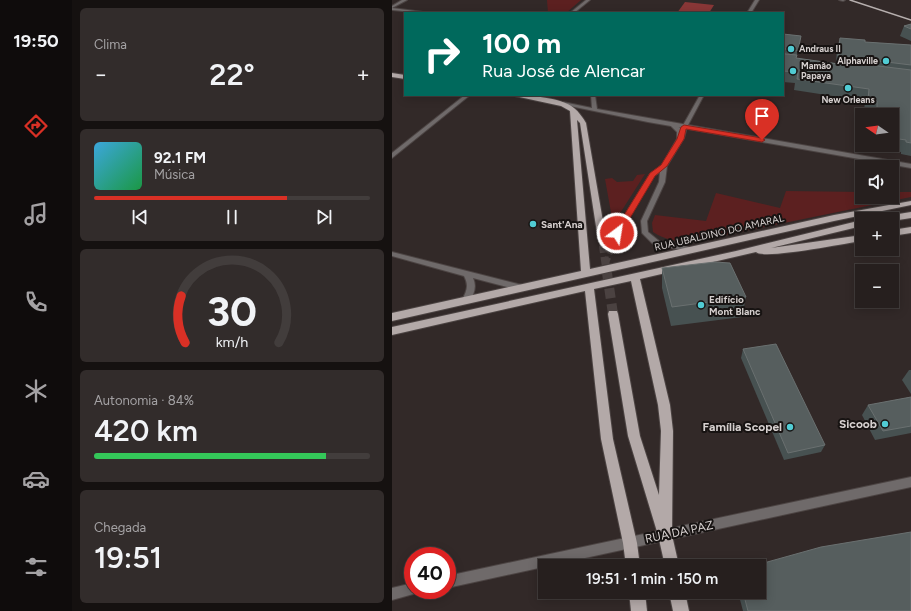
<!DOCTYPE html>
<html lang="pt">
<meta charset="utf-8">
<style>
:root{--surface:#261f1e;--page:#322c2b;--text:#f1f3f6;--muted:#a4a2a4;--line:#423d3c;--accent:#d93025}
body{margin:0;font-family:Figtree,sans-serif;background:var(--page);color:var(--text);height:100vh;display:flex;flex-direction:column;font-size:15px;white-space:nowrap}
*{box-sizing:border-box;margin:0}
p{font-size:13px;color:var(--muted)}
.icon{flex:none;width:22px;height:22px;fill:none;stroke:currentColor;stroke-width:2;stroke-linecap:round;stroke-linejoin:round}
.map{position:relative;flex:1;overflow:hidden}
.side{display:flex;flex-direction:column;gap:8px;padding:8px;background:#151110;width:320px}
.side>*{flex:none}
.top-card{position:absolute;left:12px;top:12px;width:380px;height:84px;border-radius:0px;box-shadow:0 2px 10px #0003,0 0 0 1px var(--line);background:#00695c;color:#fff;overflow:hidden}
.needle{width:26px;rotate:283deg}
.tools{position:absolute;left:463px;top:108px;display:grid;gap:8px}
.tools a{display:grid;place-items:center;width:44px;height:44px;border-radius:0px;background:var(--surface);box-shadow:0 2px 10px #0003,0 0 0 1px var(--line);font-size:20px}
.speed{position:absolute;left:12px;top:547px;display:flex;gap:8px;font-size:20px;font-weight:700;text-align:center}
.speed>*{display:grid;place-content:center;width:52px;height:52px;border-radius:50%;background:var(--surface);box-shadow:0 2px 10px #0003,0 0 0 1px var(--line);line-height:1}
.speed .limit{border:6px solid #d22;background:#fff;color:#111}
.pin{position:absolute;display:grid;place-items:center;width:34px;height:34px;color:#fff;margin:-41px -17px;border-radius:50% 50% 50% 0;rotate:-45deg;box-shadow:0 0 4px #0007}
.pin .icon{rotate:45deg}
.me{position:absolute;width:44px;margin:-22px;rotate:31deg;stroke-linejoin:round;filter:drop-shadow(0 0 3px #0008)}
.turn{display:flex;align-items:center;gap:14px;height:84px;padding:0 12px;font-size:18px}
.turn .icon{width:52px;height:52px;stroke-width:2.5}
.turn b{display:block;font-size:28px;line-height:34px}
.big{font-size:30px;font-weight:600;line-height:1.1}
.side .tile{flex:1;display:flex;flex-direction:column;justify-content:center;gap:6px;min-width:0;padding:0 14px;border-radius:6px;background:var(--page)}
.side .dial{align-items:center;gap:0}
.dial svg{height:104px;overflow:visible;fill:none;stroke:var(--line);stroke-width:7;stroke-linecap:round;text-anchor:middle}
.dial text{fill:var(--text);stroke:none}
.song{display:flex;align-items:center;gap:12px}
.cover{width:48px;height:48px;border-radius:6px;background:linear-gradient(135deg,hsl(200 70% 55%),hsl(140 70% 35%))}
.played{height:4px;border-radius:2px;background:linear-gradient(90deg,var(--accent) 70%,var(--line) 70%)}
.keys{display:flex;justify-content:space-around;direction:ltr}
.heat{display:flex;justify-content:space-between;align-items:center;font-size:22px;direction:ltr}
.charge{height:6px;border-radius:3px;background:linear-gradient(90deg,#34c759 84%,var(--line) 0)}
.trip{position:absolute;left:146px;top:559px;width:228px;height:40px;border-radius:0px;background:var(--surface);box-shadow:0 2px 10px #0003,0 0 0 1px var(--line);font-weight:600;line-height:40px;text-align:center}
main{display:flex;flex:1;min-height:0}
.dock{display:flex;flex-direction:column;width:72px;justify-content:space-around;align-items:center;background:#0f0c0c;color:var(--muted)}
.dock .icon{width:28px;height:28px}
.dock .current{color:var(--accent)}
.dock b{font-size:18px;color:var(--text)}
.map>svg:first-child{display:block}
</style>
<main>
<nav class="dock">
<b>19:50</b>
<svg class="icon current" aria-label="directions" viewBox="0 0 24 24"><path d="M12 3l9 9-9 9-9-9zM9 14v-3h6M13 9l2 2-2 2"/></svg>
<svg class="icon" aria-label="music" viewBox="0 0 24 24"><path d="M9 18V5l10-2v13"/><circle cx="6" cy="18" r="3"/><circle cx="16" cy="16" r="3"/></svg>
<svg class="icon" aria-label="phone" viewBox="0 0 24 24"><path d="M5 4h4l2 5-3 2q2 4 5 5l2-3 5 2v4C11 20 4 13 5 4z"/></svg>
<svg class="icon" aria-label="climate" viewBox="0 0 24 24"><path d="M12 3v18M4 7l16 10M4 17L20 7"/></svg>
<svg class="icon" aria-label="car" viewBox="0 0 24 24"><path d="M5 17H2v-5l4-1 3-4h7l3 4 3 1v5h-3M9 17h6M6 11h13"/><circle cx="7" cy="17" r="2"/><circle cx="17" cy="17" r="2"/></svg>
<svg class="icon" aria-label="filters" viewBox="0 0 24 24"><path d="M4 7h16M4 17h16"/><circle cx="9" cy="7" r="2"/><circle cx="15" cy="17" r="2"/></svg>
</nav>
<section class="side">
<div class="tile"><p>Clima</p>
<div class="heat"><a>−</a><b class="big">22°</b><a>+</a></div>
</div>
<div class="tile">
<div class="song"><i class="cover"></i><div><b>92.1 FM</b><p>Música</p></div></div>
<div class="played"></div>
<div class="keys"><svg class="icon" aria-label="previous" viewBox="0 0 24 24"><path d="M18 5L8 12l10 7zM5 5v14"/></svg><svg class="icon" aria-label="pause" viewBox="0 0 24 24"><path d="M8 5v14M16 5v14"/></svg><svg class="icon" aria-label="next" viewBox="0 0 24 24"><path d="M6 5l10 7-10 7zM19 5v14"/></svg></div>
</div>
<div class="tile dial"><svg viewBox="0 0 100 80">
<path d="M14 69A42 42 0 1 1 86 69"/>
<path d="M14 69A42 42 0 0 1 11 33" stroke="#d93025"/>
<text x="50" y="56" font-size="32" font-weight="700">30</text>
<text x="50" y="72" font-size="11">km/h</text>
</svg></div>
<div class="tile"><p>Autonomia · 84%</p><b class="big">420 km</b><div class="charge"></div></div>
<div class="tile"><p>Chegada</p><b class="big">19:51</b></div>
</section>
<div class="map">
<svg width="519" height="611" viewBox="0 0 519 611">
<rect width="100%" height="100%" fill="#322928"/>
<!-- green -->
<g fill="#5c2020">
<polygon points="155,0 189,0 174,13 156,13"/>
<polygon points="253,174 225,218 220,218 213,179 220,178 225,182 241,181 245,175"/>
<path d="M394 191 470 192V197H500V192H519V197L299 242C284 241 273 240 261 232L260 223 263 215 314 221 324 193 388 208Z"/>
</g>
<!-- forest -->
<polygon fill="#893737" points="293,2 322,5 317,13 285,13"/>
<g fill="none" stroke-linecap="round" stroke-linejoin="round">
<!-- tertiary-tunnel -->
<polyline stroke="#4b4241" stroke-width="6" stroke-dasharray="6 3.5" stroke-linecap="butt" points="214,263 225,233"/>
<!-- primary-tunnel-far1 -->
<polyline stroke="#4b4241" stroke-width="8" stroke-dasharray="8 4" stroke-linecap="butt" points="209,233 215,274"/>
<!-- primary-tunnel -->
<polyline stroke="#4b4241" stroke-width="10" stroke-dasharray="10 5.5" stroke-linecap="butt" points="215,273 221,314"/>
<defs>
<g id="minor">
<polygon points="194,0 198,0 182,13 178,13"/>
<polygon points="447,0 453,0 451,1"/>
<polygon points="0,8 31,12 33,13 0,10"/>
<polygon points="73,95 78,95 0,158 0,153"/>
<polygon points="199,95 203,95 205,109 519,164 519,168 256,122 168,104 171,102 200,108"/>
<path d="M0 252 130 285 134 288 130 291 81 278C85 287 82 294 77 302L74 303 70 300C75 291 77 285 72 276L0 256Z"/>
<polygon points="519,477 519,487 55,588 55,576"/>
<polygon points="21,583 21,590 27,590 25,593 0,600 0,588"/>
</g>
<g id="tertiary">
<polygon points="10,0 15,0 0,8 0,6"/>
<polygon points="363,0 367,0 359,13 355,13"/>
<polygon points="308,95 312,95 295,127 292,138 275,166 273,182 255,221 256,232 267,241 302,248 306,250 302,252 262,245 250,233 249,221 267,182 268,172 262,176 227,235 223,235 222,233 258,174 270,165 285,139 285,132 278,125 283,124 289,129"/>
</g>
<g id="primary">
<polygon points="0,73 13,75 13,79 0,77"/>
<path d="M118 95C135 95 169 97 182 108 187 112 191 118 194 123L213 233 209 236 205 233 188 123 185 120 198 269 442 215 519 201V205L442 221 0 321V313L189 271 178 111 169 106Z"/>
<polygon points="519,212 519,218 500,221 500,219 490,219 494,216"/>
<path d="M470 220V226L379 248 470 235V241C455 243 371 260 364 252L248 279 278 405 281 431 280 535 287 566H273L266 535 236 436 216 314 217 311H225L226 314 248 436 267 495 269 431 266 405 239 281 202 289 221 439 245 543 248 566H234L231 543 209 439 193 291 0 335V327L344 251Z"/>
<polygon points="519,227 519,233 500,236 500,230"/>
<polygon points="237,592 253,592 255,611 239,611"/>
<polygon points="277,592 293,592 297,611 281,611"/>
</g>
</defs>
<!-- minor casing -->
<use href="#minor" stroke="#4c4443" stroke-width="2"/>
<!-- tertiary casing -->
<use href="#tertiary" stroke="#4c4443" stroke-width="2"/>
<!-- primary casing -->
<use href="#primary" stroke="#4c4443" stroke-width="2"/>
<!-- minor -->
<use href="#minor" fill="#6f6a6a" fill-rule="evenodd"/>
<!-- tertiary -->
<use href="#tertiary" fill="#6f6a6a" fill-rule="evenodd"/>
<!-- primary -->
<use href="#primary" fill="#b3a9a8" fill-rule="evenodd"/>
<!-- rail -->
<polyline stroke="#b6afae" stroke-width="1.5" points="458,0 519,20"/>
</g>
<!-- wall -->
<g fill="#475151">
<polygon points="519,24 519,41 508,36 512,26"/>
<polygon points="391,34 409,36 404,58 444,63 445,48 448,38 473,42 519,45 519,156 509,154 509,152 481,147 481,145 500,145 500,115 480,115 480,113 472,112 473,101 402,90 403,83 391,82"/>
<polygon points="270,268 354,297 350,317 279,326 270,288"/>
<polygon points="351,349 433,445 429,452 392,460 349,358"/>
<polygon points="517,370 519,370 519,394 510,380"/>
<polygon points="519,397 519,433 483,440 470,415 476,405"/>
<polygon points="346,592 367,592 519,611 351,611"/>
</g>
<!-- building -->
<g fill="#565e5e" stroke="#6a7070">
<polygon points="519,24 519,29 512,26"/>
<polygon points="391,34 409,36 406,51 393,49 392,50 393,54 405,55 404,58 446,64 446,61 519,70 519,143 514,142 514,140 500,138 500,115 485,115 485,101 476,100 477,89 405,79 406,72 391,71"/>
<polygon points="448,38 473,40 473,42 519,45 519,65 446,56"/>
<polygon points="323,262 338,263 354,297 280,307 270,268"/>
<polygon points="384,344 433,445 396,453 351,349"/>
<polygon points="519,397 519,426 491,431 476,405"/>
<polygon points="519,532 519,611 356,611 351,592 367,592 367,566 361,566 429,547"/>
</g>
<!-- route -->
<polygon fill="#d93025" stroke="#8d1f18" points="292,125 370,138 373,140 370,142 294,129 292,139 275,166 263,176 228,235 222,235 221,233 258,173 269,165 285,139 289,127"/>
<!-- markers -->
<g fill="#51ccd4" stroke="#171312" stroke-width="1.5">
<circle cx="399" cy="49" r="4"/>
<circle cx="494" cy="61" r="4"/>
<circle cx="401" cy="71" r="4"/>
<circle cx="456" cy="88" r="4"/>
<circle cx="141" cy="224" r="4"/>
<circle cx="309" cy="305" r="4"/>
<circle cx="493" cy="424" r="4"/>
<circle cx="398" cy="427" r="4"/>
</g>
<g text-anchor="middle" stroke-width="4" stroke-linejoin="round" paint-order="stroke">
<!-- far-poi labels -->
<g font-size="9" font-weight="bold" fill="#d6d0cf" stroke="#171312" text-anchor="start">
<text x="407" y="52">Andraus II</text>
<text x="486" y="64" text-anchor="end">Alphaville</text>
<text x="409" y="69">Mamão<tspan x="409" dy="10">Papaya</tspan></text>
<text x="456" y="103" text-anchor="middle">New Orleans</text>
</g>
<!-- poi labels -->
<g font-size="10" font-weight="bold" fill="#d6d0cf" stroke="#171312" text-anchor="start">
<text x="149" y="228">Sant'Ana</text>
<text x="317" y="303">Edifício<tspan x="317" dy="12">Mont Blanc</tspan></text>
</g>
<!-- street labels -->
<g font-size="10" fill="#d6d0cf" stroke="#171312">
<text transform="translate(327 232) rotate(-13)" y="4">RUA UBALDINO DO AMARAL</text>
</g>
<!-- near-poi labels -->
<g font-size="12" font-weight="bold" fill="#d6d0cf" stroke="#171312" text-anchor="end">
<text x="485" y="428">Sicoob</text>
<text x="390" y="431">Família Scopel</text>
</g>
<!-- near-street labels -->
<g font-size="12" fill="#d6d0cf" stroke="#171312">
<text transform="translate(287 532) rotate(-12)" y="4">RUA DA PAZ</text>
</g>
</g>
</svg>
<div class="tools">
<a><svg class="needle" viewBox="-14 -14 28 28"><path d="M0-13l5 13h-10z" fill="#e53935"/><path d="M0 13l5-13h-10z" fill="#a4a2a4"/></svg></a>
<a><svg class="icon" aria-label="sound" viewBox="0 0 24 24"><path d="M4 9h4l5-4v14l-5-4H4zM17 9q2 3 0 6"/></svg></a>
<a>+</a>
<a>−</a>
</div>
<div class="speed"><div class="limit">40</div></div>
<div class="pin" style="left:370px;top:140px;background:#d93025"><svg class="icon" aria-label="arrive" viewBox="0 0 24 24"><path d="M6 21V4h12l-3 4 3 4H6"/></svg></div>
<svg class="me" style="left:225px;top:233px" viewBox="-20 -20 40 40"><circle r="17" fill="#d93025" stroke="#fff" stroke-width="3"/><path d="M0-11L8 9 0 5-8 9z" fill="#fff"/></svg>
<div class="trip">19:51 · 1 min · 150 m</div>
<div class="top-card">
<div class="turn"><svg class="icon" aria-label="right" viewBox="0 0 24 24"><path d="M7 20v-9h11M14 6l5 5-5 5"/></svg><div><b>100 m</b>Rua José de Alencar</div></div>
</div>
</div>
</main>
